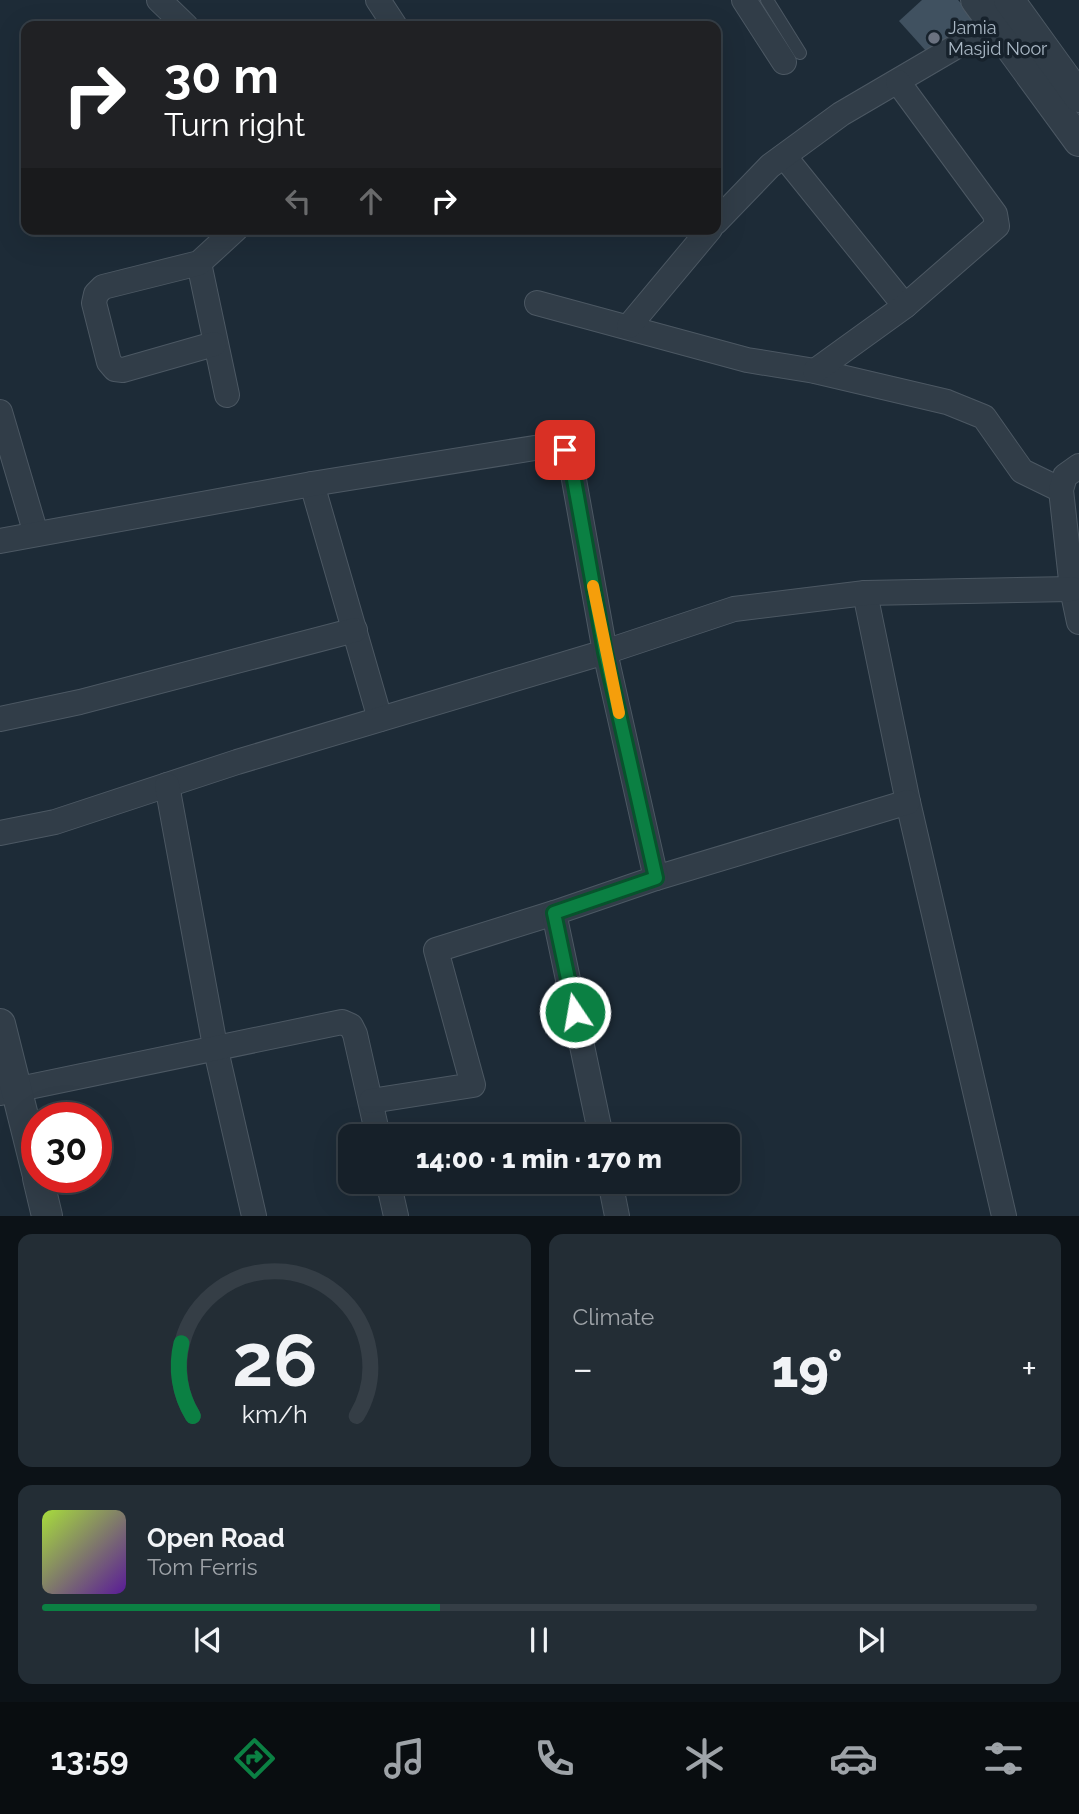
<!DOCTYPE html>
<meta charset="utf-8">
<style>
:root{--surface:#162029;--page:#232d35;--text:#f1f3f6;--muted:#9ea3a8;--line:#353e46;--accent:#0b8043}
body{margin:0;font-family:Raleway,sans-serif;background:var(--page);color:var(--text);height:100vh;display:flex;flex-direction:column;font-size:26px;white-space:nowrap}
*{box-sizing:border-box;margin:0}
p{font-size:23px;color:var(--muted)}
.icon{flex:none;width:38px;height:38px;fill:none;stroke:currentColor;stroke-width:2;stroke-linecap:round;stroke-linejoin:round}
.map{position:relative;height:1216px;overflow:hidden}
.drawer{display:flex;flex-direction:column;gap:18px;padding:18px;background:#0c1217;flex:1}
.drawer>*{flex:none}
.banner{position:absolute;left:21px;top:21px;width:700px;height:214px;border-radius:14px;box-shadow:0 7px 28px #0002,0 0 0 2px var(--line);background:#202124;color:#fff;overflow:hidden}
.speed{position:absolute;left:21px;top:1102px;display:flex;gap:14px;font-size:35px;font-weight:700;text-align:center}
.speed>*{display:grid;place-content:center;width:91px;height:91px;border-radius:50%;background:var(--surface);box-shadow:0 7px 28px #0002,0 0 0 2px var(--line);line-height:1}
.speed .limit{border:10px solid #d22;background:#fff;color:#111}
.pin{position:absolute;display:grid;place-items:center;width:60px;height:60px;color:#fff;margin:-30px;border-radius:14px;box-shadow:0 4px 10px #0006}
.me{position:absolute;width:77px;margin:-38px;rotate:348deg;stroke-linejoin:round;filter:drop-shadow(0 0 5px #0008)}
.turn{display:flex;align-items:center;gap:24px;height:147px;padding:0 28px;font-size:32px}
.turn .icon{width:91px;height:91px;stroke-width:2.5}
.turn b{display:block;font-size:49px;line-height:60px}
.lanes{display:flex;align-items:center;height:66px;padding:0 28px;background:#0003;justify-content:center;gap:35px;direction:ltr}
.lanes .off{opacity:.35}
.big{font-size:52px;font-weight:800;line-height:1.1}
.drawer .widget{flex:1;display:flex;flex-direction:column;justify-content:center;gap:10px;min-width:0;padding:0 24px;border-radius:14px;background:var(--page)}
.drawer .dial{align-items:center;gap:0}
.dial svg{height:182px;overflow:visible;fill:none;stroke:var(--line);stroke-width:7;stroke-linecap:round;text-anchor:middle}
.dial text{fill:var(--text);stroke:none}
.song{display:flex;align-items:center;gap:21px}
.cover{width:84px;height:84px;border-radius:10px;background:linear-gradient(135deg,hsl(80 70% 55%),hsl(270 70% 35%))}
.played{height:7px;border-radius:4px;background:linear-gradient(90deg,var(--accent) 40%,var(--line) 40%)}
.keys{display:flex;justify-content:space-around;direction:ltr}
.heat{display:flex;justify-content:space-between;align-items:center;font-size:38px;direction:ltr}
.drawer .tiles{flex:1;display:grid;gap:18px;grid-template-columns:1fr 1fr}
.widget:last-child{grid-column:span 2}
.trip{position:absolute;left:338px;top:1124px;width:402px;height:70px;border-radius:14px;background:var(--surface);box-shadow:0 7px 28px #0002,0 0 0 2px var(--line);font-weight:800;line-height:70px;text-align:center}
.dock{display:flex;height:112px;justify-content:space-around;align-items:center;background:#090d10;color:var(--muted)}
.dock .icon{width:49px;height:49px}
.dock .active{color:var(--accent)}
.dock b{font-size:32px;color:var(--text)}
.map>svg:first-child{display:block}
</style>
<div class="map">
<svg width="1079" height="1216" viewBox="0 0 1079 1216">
<rect width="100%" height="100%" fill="#1d2b37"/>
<!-- building -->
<polygon fill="#405160" points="922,0 958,0 981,25 926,51 899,21"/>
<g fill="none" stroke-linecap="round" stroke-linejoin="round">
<defs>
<polyline id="service" points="767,0 800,53"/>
<g id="minor">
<polyline points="159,0 186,26"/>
<polyline points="378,0 395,26"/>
<polyline points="744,0 784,62"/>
<polyline points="784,156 905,306"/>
<polyline points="716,222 770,166 841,114 1010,15"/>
<polyline points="199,263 227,395"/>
<polyline points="537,303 747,360 815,371 947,402 984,417 1022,471 1061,490"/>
<polyline points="629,326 710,229"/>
<polyline points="214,344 123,370 115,369 109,362 94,303 96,294 103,287 199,263 236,229"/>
<polyline points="815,371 905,306 997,226 995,214 898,82"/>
<polyline points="0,412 36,534"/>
<polyline points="1079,466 1065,476 1061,490 1072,589 1079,622"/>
<polyline points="312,484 380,719"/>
<polyline points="0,541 312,484 553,445 565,450 571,463 605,652 237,762 55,822 0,833"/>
<polyline points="865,593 908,802 1004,1216"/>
<polyline points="0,719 80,702 355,630"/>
<polyline points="167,785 215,1046 254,1216"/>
<polyline points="656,878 908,802"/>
<polyline points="0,1093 342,1022 351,1026 355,1034 378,1136"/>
<polyline points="371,1101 473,1085 436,950 554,913"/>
<polyline points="601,1136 554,913 656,878 605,652 734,609 865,593 1072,589"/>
<polyline points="388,1181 396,1216"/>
<polyline points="610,1181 617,1216"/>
</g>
<g id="tertiary">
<polyline points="976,0 1079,141"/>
<polyline points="1009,0 1079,97"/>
<polyline points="0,1024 37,1172"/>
<polyline points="38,1178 47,1216"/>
</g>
</defs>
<!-- service casing -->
<use href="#service" stroke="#4c5863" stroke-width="14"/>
<!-- minor casing -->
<use href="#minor" stroke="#4c5863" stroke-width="26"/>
<!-- tertiary casing -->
<use href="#tertiary" stroke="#4c5863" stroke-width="32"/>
<!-- service -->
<use href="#service" stroke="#313d48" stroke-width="12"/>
<!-- minor -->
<use href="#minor" stroke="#313d48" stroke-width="24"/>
<!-- tertiary -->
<use href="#tertiary" stroke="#313d48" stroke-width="30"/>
</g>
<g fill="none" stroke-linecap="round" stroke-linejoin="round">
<defs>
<polyline id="route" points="565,450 571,463 605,652 656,878 554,913 575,1012"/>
</defs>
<!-- route casing -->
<use href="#route" stroke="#07532c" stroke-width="18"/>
<!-- route -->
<use href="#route" stroke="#0b8043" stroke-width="12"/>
<!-- slow -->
<polyline stroke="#f59e0b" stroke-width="12" points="593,586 619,713"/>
</g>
<!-- markers -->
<circle fill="#6b7280" stroke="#17222c" stroke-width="2.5" cx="934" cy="38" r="7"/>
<g text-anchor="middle" stroke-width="7" stroke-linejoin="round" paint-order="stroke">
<!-- poi labels -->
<g font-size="18" fill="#aab8c5" stroke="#17222c" text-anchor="start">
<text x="948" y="34">Jamia<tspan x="948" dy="21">Masjid Noor</tspan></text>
</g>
</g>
</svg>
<div class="speed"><div class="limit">30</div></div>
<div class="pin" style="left:565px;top:450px;background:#d93025"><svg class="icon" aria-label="arrive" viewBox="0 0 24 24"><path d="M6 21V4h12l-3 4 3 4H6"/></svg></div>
<svg class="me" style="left:575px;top:1012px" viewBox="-20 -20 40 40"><circle r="17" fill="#0b8043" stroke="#fff" stroke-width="3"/><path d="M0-11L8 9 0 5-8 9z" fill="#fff"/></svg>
<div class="trip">14:00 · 1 min · 170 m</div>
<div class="banner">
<div class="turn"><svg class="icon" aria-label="right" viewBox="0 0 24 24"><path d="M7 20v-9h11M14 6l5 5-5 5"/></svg><div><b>30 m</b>Turn right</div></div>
<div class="lanes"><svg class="icon off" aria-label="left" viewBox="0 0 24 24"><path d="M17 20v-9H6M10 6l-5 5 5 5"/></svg><svg class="icon off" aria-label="ahead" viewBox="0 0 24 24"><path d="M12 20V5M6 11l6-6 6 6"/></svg><svg class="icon" aria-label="right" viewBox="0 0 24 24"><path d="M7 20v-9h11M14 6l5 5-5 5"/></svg></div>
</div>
</div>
<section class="drawer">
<div class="tiles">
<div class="widget dial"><svg viewBox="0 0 100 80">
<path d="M14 69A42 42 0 1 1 86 69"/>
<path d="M14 69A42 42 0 0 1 9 37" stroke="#0b8043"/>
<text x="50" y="56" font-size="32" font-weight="700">26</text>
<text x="50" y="72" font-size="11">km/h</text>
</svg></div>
<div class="widget"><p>Climate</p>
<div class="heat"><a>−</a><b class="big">19°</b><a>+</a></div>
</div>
<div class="widget">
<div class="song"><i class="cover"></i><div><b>Open Road</b><p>Tom Ferris</p></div></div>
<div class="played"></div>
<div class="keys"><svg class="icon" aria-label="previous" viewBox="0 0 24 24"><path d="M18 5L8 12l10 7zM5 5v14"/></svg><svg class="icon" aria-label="pause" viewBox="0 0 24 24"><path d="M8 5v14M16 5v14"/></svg><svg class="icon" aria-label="next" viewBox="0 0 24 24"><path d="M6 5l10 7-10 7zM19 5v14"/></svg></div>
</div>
</div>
</section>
<nav class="dock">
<b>13:59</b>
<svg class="icon active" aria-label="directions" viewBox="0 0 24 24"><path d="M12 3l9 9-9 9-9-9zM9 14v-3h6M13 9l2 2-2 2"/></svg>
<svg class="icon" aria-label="music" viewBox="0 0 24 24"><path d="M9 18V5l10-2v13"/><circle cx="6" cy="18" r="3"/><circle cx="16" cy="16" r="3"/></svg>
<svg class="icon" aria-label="phone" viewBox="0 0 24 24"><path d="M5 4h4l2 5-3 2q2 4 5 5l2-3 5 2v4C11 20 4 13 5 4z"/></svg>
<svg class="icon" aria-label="climate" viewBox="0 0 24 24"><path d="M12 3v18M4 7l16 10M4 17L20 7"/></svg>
<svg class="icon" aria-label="car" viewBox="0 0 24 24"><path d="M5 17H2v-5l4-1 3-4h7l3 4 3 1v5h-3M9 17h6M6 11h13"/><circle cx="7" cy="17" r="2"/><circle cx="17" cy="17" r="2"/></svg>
<svg class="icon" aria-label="filters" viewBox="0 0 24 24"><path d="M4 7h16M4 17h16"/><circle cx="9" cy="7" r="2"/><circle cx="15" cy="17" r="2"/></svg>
</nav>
